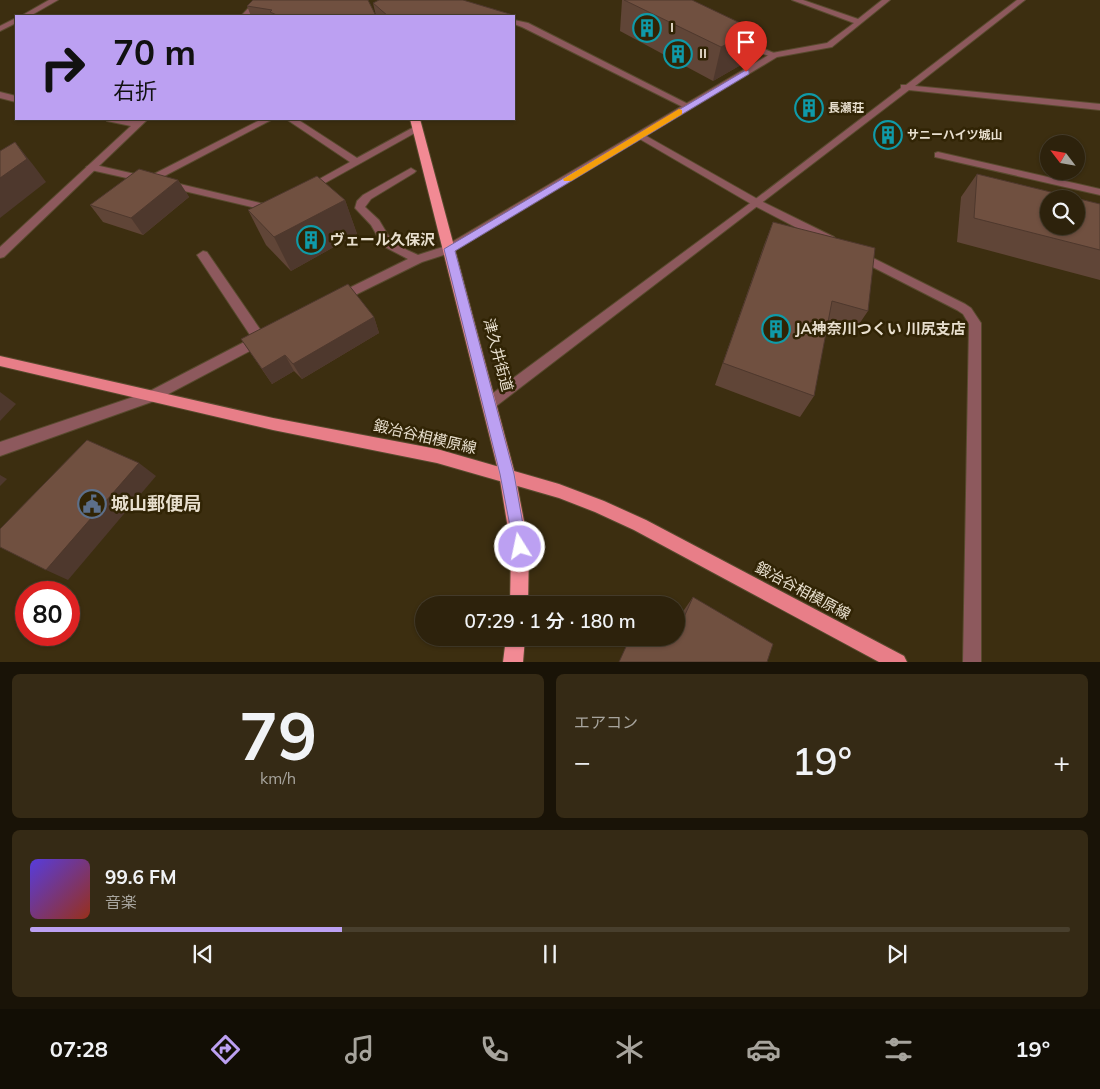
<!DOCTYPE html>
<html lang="ja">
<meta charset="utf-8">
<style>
:root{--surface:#2d220c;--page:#352a15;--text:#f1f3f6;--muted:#a7a49d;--line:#483f2d;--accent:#bca0f2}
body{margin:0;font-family:Mulish,"Noto Sans JP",sans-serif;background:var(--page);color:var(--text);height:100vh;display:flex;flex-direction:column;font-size:19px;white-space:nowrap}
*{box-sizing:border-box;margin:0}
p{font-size:16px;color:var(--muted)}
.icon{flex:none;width:28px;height:28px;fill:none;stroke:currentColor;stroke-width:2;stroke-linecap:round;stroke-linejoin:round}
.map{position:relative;height:662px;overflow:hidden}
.panel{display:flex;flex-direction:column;gap:12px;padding:12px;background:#191307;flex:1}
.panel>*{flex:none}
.banner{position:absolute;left:15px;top:15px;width:500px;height:105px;border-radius:0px;box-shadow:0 1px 4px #0004,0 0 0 1px var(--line);background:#bca0f2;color:#111;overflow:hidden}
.needle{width:32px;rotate:301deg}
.buttons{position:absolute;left:1040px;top:135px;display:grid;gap:10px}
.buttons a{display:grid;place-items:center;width:45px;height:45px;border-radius:50%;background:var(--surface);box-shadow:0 1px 4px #0004,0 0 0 1px var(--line);font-size:25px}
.speed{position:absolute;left:15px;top:581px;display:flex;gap:10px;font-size:25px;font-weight:700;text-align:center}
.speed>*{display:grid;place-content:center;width:65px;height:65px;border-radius:50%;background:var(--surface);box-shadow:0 1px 4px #0004,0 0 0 1px var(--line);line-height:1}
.speed .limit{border:8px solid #d22;background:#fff;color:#111}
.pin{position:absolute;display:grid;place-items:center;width:42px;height:42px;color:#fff;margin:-51px -21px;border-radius:50% 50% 50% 0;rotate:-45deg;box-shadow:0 0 5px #0007}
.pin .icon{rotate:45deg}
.me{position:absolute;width:55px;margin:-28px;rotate:350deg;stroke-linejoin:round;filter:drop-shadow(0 0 4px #0008)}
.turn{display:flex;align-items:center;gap:18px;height:105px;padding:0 15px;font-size:22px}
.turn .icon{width:65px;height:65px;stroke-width:2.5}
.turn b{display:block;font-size:35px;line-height:42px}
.big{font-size:38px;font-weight:600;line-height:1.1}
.panel .widget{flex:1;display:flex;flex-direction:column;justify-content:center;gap:8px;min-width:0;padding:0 18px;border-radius:8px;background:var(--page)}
.panel .dial{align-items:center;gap:0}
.dial b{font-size:65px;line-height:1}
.song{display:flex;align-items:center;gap:15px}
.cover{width:60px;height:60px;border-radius:8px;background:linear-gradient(135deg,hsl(250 70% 55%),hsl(10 70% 35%))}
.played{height:5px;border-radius:2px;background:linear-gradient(90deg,var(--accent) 30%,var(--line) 30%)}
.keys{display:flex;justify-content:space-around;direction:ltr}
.heat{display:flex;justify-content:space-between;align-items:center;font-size:28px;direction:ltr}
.panel .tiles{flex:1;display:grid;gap:12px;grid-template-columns:1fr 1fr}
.widget:last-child{grid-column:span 2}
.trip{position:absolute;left:415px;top:596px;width:270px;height:50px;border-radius:25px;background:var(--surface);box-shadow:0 1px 4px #0004,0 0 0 1px var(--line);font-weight:600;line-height:50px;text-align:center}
.dock{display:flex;height:80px;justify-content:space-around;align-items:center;background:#120e05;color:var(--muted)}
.dock .icon{width:35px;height:35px}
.dock .on{color:var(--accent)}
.dock b{font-size:22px;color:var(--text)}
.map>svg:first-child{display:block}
</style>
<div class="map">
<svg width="1100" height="662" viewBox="0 0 1100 662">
<rect width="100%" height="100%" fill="#3c2e10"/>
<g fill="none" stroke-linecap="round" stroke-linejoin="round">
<defs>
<g id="service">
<polygon points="514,20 528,23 692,106 691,108 685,108 522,27 514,24"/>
<polygon points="733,39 739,39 779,55 772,57 733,43"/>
<polygon points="262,119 273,119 153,182 149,183 91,170 86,167 91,164 148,177"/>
<polygon points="286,119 297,119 357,158 414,127 417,126 422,129 309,192 305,191 305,187 350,162"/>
<polygon points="641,133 761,201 834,237 836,240 834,243 826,243 753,205 638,138 636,136"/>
<polygon points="938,152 1100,189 1100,195 935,157 935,153"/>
<polygon points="411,168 416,171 414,173 371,199 365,207 379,220 391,240 407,250 418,255 449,245 455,249 453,252 422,262 343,301 335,301 333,298 335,295 408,259 383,246 371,225 355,208 357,201 363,195"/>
<polygon points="167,181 260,203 274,204 279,207 274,210 260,209 163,186 163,182"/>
<polygon points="203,251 207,252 264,335 266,339 263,344 157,400 0,456 0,442 148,392 252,338 197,255"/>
<polygon points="859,251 965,304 971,308 981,323 981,662 963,662 969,324 963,314 957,310 855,258 853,255 855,252"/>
</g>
<g id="minor">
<polygon points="49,0 58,0 30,16 21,16"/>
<polygon points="256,0 264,0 249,16 241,16"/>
<polygon points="792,0 803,0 858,19 882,0 890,0 832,47 777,57 453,252 445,252 443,249 445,246 772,53 827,43 854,23"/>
<polygon points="1017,0 1025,0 915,86 1100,104 1100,110 909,90 495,407 490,409 485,407 483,403 485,399 753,201 901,88 901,85 906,85"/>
<polygon points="16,18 16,23 0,31 0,26"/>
<polygon points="0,92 16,96 16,102 0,98"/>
<polygon points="105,119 136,121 138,119 148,119 4,257 0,258 0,247 131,126 107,121"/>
</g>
<polygon id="primary" points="0,356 273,418 437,449 559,484 604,501 646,520 904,656 907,662 879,662 634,530 595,512 559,498 437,463 273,430 0,366"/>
<g id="trunk">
<polygon points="410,119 420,119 515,474 529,547 528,605 510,605 511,547 499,474"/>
<polygon points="506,638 525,638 523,662 503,662"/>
</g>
</defs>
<!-- service casing -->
<use href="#service" stroke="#584a2e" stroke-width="2"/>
<!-- minor casing -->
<use href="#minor" stroke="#584a2e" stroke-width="2"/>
<!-- primary casing -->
<use href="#primary" stroke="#584a2e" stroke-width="2"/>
<!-- trunk casing -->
<use href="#trunk" stroke="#584a2e" stroke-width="2"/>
<!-- service -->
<use href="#service" fill="#8d595d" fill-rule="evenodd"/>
<!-- minor -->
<use href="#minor" fill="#8d595d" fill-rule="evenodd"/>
<!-- primary -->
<use href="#primary" fill="#e87e88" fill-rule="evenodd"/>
<!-- trunk -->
<use href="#trunk" fill="#f28a94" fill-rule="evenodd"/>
</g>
<!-- wall -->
<g fill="#604537">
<polygon points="622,0 692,0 746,62 713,81 620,31"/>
<polygon points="373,3 513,16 376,16"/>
<polygon points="247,6 376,16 251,16"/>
<polygon points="977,174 1100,204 1100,280 957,242 961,197"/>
<polygon points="178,180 189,197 143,235 103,222 90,205"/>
<polygon points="345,200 357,234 291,271 266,245 248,210"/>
<polygon points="773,222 868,311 853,333 827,326 814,396 800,417 715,385 764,245"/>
<polygon points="374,317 379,333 302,379 294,371 272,384 241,339"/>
<polygon points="693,597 767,662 630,638 676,638 676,627 684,610"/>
</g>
<!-- shaded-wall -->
<g fill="#4e382d">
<polygon points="755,30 746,62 713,81 721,47"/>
<polygon points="15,142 34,166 46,182 0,218 0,178"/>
<polygon points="178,180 189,197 143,235 131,218"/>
<polygon points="345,200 357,234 291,271 274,237"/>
<polygon points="374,317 379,333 302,379 293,364"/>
<polygon points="285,355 294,371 272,384 262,369"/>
<polygon points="0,392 16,404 0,421"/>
<polygon points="139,463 156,476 68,580 46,570"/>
<polygon points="0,475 7,479 0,486"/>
</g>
<!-- building -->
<g fill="#705040" stroke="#4e382d" fill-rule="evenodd">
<polygon points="253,0 368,0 376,16 279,16 270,12 272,10 247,6"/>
<polygon points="379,0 463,0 513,15 512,16 388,16 373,3"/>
<polygon points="624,0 692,0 755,30 721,47"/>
<polygon points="15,142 27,159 0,178 0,151"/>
<polygon points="139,169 178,180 131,218 90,205"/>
<path d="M977 174 1100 204V250L974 218ZM1049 199H1076V226H1049Z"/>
<polygon points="317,176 345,200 274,237 248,210"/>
<polygon points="773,222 875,248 868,311 832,301 814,396 723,363"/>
<polygon points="348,284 374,317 293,364 285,355 262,369 241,339"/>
<polygon points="87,440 139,463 46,570 0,547 0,529"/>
<polygon points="693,597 773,644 767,662 619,662 630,638 673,638 675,639 676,638 676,635"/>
</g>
<!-- route -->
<polygon fill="#bca0f2" stroke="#7a689d" points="746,70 749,71 749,74 455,251 514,474 527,547 525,552 520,554 515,552 500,474 444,249"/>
<!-- slow -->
<polygon fill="#f59e0b" points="679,109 682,110 682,114 571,181 564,181 563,179"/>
<!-- icons -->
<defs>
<symbol id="building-ring" viewBox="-11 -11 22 22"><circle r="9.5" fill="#312405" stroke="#0f9aa8" stroke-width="1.5"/><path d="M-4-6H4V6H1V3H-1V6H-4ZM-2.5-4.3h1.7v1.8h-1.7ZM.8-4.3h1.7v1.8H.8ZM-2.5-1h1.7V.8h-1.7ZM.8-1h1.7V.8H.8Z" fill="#0f9aa8"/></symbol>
<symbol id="civic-ring" viewBox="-11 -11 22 22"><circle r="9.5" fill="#312405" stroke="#5c6f8a" stroke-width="1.5"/><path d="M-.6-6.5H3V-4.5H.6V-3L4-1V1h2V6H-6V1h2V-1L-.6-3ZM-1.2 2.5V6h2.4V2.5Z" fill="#5c6f8a"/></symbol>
</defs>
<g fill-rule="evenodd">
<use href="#building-ring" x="631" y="12" width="32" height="32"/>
<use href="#building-ring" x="662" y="38" width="32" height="32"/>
<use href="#building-ring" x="793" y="92" width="32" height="32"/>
<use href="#building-ring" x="872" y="119" width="32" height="32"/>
<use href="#building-ring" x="295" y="224" width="32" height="32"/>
<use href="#building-ring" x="760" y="313" width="32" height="32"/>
<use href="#civic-ring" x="76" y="488" width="32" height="32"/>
</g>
<g text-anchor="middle" stroke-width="5" stroke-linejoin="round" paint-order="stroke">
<!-- far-poi labels -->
<g font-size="12" font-weight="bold" fill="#e8dfce" stroke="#312405" text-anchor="start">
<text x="666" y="32">Ⅰ</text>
<text x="697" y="58">Ⅱ</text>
<text x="828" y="112">長瀬荘</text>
<text x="907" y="139">サニーハイツ城山</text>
</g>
<!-- poi labels -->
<g font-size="15" font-weight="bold" fill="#e8dfce" stroke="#312405" text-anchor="start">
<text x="330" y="245">ヴェール久保沢</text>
<text x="795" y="334">JA神奈川つくい 川尻支店</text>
</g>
<!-- street labels -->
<g font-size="15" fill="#e8dfce" stroke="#312405">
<text transform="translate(498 355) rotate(75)" y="5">津久井街道</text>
<text transform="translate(425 437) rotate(13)" y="5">鍛冶谷相模原線</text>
<text transform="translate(803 591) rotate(28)" y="5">鍛冶谷相模原線</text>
</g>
<!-- near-poi labels -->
<g font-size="18" font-weight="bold" fill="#e8dfce" stroke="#312405" text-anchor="start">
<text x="111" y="510">城山郵便局</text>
</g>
</g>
</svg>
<div class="buttons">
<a><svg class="needle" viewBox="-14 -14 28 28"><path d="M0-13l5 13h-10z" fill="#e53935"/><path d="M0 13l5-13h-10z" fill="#a7a49d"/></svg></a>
<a><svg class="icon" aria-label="search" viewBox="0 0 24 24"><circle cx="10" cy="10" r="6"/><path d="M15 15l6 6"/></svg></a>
</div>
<div class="speed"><div class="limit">80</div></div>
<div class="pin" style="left:746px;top:72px;background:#d93025"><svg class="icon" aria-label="arrive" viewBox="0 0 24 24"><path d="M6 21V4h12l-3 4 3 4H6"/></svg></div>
<svg class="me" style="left:520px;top:547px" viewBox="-20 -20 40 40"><circle r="17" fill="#bca0f2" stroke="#fff" stroke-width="3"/><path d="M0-11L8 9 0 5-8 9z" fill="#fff"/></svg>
<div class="trip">07:29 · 1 分 · 180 m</div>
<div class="banner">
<div class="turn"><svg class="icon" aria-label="right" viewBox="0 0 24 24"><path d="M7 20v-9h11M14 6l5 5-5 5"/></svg><div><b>70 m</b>右折</div></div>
</div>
</div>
<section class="panel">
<div class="tiles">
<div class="widget dial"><b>79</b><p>km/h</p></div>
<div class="widget"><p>エアコン</p>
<div class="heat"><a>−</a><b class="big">19°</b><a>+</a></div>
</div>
<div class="widget">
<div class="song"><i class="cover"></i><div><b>99.6 FM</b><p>音楽</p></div></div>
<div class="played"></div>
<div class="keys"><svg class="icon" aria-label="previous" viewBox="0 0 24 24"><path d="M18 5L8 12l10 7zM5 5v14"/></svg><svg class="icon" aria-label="pause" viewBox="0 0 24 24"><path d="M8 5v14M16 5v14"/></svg><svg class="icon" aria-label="next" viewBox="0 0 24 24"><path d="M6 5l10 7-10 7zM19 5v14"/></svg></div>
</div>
</div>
</section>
<nav class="dock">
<b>07:28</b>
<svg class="icon on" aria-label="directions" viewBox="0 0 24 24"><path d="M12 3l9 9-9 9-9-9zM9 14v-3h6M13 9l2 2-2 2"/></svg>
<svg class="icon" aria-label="music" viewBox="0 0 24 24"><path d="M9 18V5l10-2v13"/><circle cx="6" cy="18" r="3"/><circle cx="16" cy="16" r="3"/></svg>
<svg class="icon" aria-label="phone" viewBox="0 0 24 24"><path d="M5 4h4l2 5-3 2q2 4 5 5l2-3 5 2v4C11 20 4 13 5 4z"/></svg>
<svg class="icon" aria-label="climate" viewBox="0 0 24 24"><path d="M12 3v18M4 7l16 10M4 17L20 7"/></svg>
<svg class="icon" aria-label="car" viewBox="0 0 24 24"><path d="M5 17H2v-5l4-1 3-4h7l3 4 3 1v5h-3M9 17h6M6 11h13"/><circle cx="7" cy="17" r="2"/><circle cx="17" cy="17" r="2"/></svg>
<svg class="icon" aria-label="filters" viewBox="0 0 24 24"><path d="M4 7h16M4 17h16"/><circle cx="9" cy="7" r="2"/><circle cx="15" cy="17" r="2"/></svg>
<b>19°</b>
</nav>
